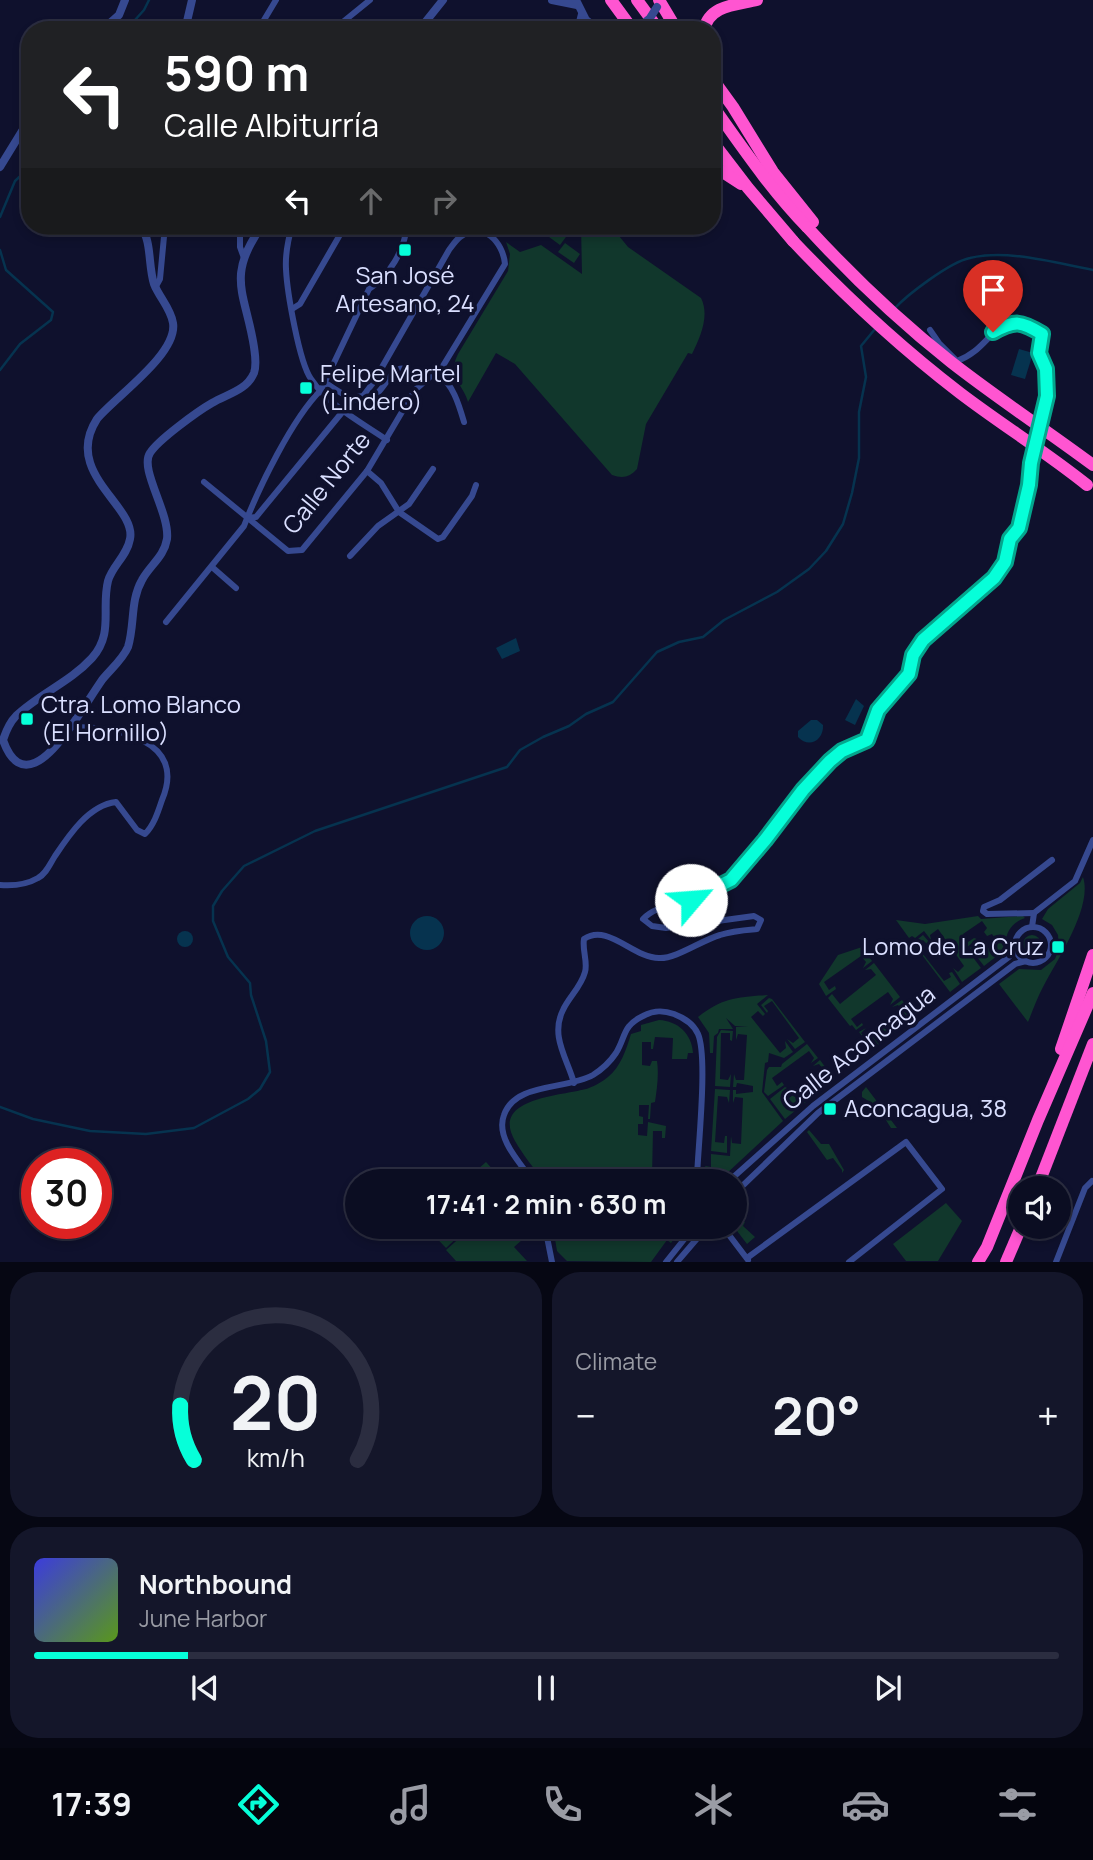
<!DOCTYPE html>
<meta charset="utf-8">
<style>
:root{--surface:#0b0d22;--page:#14162a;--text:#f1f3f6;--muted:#9a9ca5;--line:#2b2d40;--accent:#06ffd9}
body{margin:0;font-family:Manrope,sans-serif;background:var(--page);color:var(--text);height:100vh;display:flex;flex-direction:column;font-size:26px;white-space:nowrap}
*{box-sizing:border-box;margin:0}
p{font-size:23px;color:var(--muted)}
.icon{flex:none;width:38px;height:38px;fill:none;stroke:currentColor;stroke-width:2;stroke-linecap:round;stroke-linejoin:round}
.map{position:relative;height:1262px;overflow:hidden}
.sheet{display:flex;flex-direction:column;gap:10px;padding:10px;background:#060713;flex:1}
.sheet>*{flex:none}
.banner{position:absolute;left:21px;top:21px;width:700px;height:214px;border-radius:28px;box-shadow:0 4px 10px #0003,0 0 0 2px var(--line);background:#202124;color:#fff;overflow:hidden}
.buttons{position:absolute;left:1008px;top:1176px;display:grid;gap:14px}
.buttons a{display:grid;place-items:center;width:63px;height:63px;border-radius:50%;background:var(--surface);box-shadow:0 4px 10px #0003,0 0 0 2px var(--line);font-size:35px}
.speed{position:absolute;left:21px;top:1148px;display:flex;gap:14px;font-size:35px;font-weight:700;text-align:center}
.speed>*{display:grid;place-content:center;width:91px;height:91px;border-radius:50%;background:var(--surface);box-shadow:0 4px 10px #0003,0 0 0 2px var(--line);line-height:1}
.speed .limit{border:10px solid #d22;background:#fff;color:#111}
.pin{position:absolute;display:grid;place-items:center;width:60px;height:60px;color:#fff;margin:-72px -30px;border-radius:50% 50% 50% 0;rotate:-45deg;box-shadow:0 0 7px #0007}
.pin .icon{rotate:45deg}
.me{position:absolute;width:77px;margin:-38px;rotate:63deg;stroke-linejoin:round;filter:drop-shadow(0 0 5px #0008)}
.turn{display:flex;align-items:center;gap:24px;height:147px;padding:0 28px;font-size:32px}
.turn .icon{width:91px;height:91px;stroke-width:2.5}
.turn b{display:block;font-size:49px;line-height:60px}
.lanes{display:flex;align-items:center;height:66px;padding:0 28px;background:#0003;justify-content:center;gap:35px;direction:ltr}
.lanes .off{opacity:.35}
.big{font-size:52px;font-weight:700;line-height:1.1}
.sheet .card{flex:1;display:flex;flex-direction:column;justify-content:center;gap:10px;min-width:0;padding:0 24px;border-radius:28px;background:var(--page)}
.sheet .dial{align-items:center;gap:0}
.dial svg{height:182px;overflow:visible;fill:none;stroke:var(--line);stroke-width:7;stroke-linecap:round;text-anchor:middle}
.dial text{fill:var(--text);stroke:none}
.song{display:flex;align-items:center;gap:21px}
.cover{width:84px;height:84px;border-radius:10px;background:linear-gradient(135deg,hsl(240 70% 55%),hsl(90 70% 35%))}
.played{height:7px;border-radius:4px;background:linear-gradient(90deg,var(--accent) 15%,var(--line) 15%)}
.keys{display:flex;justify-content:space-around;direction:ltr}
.heat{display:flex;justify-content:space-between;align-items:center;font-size:38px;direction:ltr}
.sheet .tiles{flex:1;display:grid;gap:10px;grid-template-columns:1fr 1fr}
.card:last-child{grid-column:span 2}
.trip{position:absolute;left:345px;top:1169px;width:402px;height:70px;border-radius:35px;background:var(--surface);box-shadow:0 4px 10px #0003,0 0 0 2px var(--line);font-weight:700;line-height:70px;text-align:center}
.tab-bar{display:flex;height:112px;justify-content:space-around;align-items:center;background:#04050e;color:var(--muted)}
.tab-bar .icon{width:49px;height:49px}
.tab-bar .current{color:var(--accent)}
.tab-bar b{font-size:32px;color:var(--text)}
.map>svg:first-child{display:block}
</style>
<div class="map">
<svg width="1093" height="1262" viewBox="0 0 1093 1262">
<rect width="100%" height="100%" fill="#0f112d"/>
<!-- green -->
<g fill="#11372c">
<polygon points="534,226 574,226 560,245"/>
<path d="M581 226H611L628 247 701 298C710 316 700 338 692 354L688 353 646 424 637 469C630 477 623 479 612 475L515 364 496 353 468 402C462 381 446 379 458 354L508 271 510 254 506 242 520 252 541 245 582 274Z"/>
<polygon points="565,243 580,254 574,263 558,252"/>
<path d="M1083 877C1093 907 1057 960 1043 987 1037 998 1033 1010 1028 1022L999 984 1019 969 1041 970 1055 959 1059 949 1058 935 1052 925 1042 919 1048 909 1080 883Z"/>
<path d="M978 916 981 919 1023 916 1025 918C1011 923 1004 934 1006 949L984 966 970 948 978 942 974 948 980 955 997 941 992 934 987 936 984 932 987 928 982 921 963 934 968 942 974 938 977 939 966 948 981 968 962 982 953 968 958 972 964 966 938 929 930 935 931 940 924 931 915 938 912 936 909 938 896 920 925 924Z"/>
<circle cx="1032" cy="944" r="9"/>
<polygon points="923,935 930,943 928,945 923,940 916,945 944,981 951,977 949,973 952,972 960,984 950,992 913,943"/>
<polygon points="862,947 872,961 863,968 866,962 861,956 824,982 829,990 835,986 836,989 826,996 819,984 838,955"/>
<polygon points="874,963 900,997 890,1005 893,999 888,992 851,1019 857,1027 862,1023 863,1025 856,1030 852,1025 850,1026 828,998 832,994 840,1004 876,975 871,969 865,970"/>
<path d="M768 995 757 1004 765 1014 763 1016 758 1011 751 1017 780 1053 786 1048 785 1041 793 1052 784 1058 769 1053 768 1062 765 1063 762 1092 783 1121 725 1175 711 1176 705 1166 711 1167V1154L730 1156 731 1136 732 1143 741 1144 743 1098 735 1097 733 1103V1090H736V1094L753 1092V1086L737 1083 736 1087H733L734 1074 736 1080H744L747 1035 738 1034 736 1040V1027H748L735 1026 726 1018 733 1029H719L718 1033 714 1036 713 1053H710L709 1033 698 1017C722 998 737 997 768 995Z"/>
<polygon points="769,998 772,999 805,1042 795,1049 787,1039 793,1043 799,1038 772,1001 764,1006 768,1011 767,1013 761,1005"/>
<polygon points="902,1000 913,1015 910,1014 897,1024 900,1029 872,1049 859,1032 866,1028 861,1033 867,1040 903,1011 898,1005 892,1007"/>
<path d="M659 1020C678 1021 692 1034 693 1053H688L687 1059H672L673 1038 655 1037 653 1049H651V1042H642V1065L650 1066 652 1061H657C659 1074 657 1089 655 1102L651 1103 650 1119H648L649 1105H639V1116L643 1117V1124H638V1135L647 1136 648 1122 666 1126 665 1138H662V1131H653L652 1176 660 1177V1171H663L662 1181 634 1179 644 1181H543C534 1168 523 1155 515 1141 489 1096 567 1096 589 1088 595 1086 603 1081 608 1077 621 1066 626 1050 631 1034L641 1031V1025Z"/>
<polygon points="721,1030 733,1031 732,1041 730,1040 730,1033 721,1033 720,1079 728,1080 731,1074 730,1087 715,1086 717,1037"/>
<polygon points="807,1044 818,1058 811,1063 814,1058 809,1051 772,1078 777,1086 782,1082 784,1085 768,1096 764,1092 767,1070 769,1067 781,1067 782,1064"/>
<polygon points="820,1060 834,1079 785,1119 770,1099 785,1087 787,1088 782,1092 788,1099 824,1070 819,1064 813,1066"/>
<polygon points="866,1087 897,1128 891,1128 877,1106 862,1097 862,1092"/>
<polygon points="715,1089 730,1090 729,1103 727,1097 718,1096 715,1142 724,1143 725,1136 727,1136 727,1153 711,1151"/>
<polygon points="809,1130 821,1144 829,1144 844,1170 842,1173 842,1170 833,1158 827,1160 807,1132"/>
<polygon points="486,1162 503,1181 473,1181 469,1177"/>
<polygon points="946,1203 962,1221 938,1261 906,1261 893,1244"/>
<polygon points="739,1220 745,1222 743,1226 755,1237 747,1244 734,1227"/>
<polygon points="426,1227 468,1227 446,1248"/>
<polygon points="472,1227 510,1227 522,1240 514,1247 527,1261 456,1261 446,1250"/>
<polygon points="553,1227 682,1227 671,1243 667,1240 651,1262 567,1261 557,1251"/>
</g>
<!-- water -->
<g fill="#06334f">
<polygon points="1019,349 1033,353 1025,379 1011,375"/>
<polygon points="516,638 520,651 502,659 496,648"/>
<polygon points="856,699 864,706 855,725 845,720"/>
<path d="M811 720H817L823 725C824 740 809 749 798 737V731Z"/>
<circle cx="427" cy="933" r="17"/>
<circle cx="185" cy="939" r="8"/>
</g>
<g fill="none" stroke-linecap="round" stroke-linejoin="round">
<!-- stream -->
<g stroke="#06334f" stroke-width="2.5">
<polyline points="126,30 144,10 149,0"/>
<polyline points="0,217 15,181 30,167"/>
<polyline points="0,250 6,270 53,312 51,320 20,344 0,370"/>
<path d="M894 309C908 294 950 262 970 258 1008 249 1055 263 1093 270"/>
<polyline points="0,1107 33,1119 90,1131 146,1134 194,1128 248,1099 260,1089 270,1072 266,1041 251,995 250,983 228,957 213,921 213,906 222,891 244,866 315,831 507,767 520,750 543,737 569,726 586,714 613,702 657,652 679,642 703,637 724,620 777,592 809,569 826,551 843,524 852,493 859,458 859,412 866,377 861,346 875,329"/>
</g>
<!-- minor -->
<g stroke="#364990" stroke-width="6">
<polyline points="258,30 276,0"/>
<polyline points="333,30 370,0"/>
<polyline points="577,30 581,14"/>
<polyline points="240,226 240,247 244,258"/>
<path d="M292 226C288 240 285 253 286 269 287 291 299 362 311 379 329 406 361 422 387 440"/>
<polyline points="155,288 160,279 165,226"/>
<polyline points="292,309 300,304 345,226"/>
<path d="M438 374C453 384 459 405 464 422"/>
<path d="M325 383C336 389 351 402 364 400 390 398 391 342 421 384"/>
<path d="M351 398 363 396 373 383 449 250C452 246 456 240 460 237 483 220 503 242 505 264L438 374"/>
<polyline points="367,471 381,483 399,512 438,539 443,537 472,496 476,485"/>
<polyline points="204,482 288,551 302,550 367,471 415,390 431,376 438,374"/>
<polyline points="247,518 256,517 344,410 351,398"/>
<polyline points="350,556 378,526 409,504 433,469"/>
<polyline points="212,567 236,588"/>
<path d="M166 622 244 526C259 487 292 419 321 390L369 289C390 275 404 251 407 226"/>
<path d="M0 885C13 886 26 885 38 878 46 874 50 864 55 856 69 835 89 805 116 802L137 830 145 834C154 825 158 812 162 800 188 739 115 727 71 727"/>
<polyline points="1034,913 987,914 983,911 984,907 1000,900 1052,860"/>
<polyline points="1032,927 1034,913 1075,881 1093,840"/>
<circle cx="1033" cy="945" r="18"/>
<path d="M574 1083C567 1058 550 1036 563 1010 569 997 581 987 585 972 588 962 582 950 584 939 608 923 633 958 659 958 676 959 702 940 720 935 731 931 745 930 757 929L761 920 754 916 666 928 652 926 643 919C655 906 673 906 689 900 708 893 728 883 742 868L803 790 830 761 842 751 867 740 878 710 909 674 913 655 923 640 994 577 1005 562 1010 539 1019 528 1029 485 1031 463 1047 396 1046 369 1039 353 1042 334C993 304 995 348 957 361L939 343 930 330"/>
<path d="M533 1181C521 1164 495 1138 504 1115 515 1082 567 1090 593 1075 601 1070 610 1062 616 1053 626 1037 622 1026 643 1016 654 1010 663 1010 674 1014 684 1018 693 1023 698 1034 708 1057 698 1147 697 1177L698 1181"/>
<polyline points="729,1181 813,1106 1010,956 1015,948"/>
<polyline points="735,1193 818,1113 1015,964 1026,961"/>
<polyline points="545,1227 552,1262"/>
<polyline points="723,1227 748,1260"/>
<polyline points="747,1258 906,1142 942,1189 849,1262"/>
<polyline points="666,1262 694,1227"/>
<polyline points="677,1262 707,1227"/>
<polyline points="1056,1262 1085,1188 1092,1181"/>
</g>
<!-- tertiary -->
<g stroke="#364990" stroke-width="8">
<polyline points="552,0 577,5"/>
<polyline points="576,0 586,20 599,30"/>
<polyline points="102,30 119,15 125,0"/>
<polyline points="185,30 192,0"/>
<polyline points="419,30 443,0"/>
<polyline points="0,167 30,118"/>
<path d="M141 226C152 243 148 265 154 284 159 297 171 309 173 323 178 354 115 397 97 419 62 473 137 506 130 539 127 556 112 566 108 581 101 609 114 633 92 658 70 682 39 694 16 716 9 723 6 731 3 740 20 788 50 756 69 729 81 713 91 696 102 680 110 670 123 659 128 647 135 624 130 601 142 580 150 565 164 557 167 539 170 513 139 469 150 453 158 440 198 411 212 403 227 394 246 391 254 373 257 364 255 355 254 347 246 294 225 277 262 226"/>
</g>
<!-- motorway -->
<g stroke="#ff55d1" stroke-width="12">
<polyline points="611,0 633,30"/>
<polyline points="637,0 659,30"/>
<polyline points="659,0 677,30"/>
<path d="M704 30C709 5 736 5 757 0"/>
<polyline points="712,78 733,107 773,172 813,222"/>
<path d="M712 105C742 147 771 190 807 227"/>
<polyline points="712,141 748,188 793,241"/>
<polyline points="712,162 721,171 741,184"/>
<polyline points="1061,1049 1093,955"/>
<polyline points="1037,1188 1093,1044"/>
<polyline points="978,1262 987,1247 1038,1120 1093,993"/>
<polyline points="1006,1262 1021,1227"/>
</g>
<!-- tertiary-bridge -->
<polyline stroke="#364990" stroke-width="8" points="635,30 650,18 657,7"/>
<!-- motorway-bridge -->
<g stroke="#ff55d1" stroke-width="12">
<path d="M807 227C851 275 899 321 951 362 997 398 1046 430 1093 465"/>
<path d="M793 241C845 296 900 347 960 393 1002 425 1046 452 1087 485"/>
</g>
</g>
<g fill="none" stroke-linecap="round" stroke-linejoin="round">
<defs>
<path id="route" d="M691 900 731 880 765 840 803 790 830 761 842 751 867 740 878 710 909 674 913 655 923 640 994 578 1005 562 1010 539 1019 528 1029 485 1031 463 1047 396 1046 369 1039 353 1042 334C1021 321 1015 320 993 332"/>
</defs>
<!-- route casing -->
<use href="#route" stroke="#04a68d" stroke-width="18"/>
<!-- route -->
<use href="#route" stroke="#06ffd9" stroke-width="12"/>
</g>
<!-- markers -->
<g fill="#06ffd9" stroke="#0f112d" stroke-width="2.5">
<rect x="398" y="243" width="14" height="14" rx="3.5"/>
<rect x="299" y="381" width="14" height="14" rx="3.5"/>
<rect x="20" y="712" width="14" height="14" rx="3.5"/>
<rect x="1051" y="940" width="14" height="14" rx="3.5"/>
<rect x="823" y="1102" width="14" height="14" rx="3.5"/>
</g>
<g text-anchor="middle" stroke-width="7" stroke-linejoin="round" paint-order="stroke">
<!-- poi labels -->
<g font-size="24" fill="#dadfff" stroke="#0f112d" text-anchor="start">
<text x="405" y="284" text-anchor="middle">San José<tspan x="405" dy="28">Artesano, 24</tspan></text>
<text x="320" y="382">Felipe Martel<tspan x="320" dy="28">(Lindero)</tspan></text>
<text x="41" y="713">Ctra. Lomo Blanco<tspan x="41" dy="28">(El Hornillo)</tspan></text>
<text x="1044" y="955" text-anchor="end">Lomo de La Cruz</text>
<text x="844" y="1117">Aconcagua, 38</text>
</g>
<!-- street labels -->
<g font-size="24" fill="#dadfff" stroke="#0f112d">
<text transform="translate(327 483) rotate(-51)" y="8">Calle Norte</text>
<text transform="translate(859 1048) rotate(-38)" y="8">Calle Aconcagua</text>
</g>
</g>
</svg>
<div class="buttons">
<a><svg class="icon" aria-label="sound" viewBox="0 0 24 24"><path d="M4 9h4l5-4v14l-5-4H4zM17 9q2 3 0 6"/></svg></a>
</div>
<div class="speed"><div class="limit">30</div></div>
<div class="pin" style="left:993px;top:332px;background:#d93025"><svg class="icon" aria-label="arrive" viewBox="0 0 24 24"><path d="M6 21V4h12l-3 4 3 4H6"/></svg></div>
<svg class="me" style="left:691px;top:900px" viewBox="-20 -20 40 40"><circle r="19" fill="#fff"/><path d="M0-13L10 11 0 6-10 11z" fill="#06ffd9"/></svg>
<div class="trip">17:41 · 2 min · 630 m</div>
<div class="banner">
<div class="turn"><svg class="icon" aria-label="left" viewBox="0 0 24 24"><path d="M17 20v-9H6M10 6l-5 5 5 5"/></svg><div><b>590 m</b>Calle Albiturría</div></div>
<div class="lanes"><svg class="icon" aria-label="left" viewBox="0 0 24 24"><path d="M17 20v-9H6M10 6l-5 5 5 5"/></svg><svg class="icon off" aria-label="ahead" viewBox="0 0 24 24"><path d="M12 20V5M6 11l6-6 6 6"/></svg><svg class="icon off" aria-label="right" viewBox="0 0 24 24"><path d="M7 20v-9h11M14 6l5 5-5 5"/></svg></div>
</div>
</div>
<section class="sheet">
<div class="tiles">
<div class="card dial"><svg viewBox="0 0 100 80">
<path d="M14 69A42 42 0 1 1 86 69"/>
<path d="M14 69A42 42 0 0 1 8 45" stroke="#06ffd9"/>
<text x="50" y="56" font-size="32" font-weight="700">20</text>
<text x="50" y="72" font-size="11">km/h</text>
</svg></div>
<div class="card"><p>Climate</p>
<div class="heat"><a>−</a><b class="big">20°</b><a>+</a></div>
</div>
<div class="card">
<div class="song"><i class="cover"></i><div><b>Northbound</b><p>June Harbor</p></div></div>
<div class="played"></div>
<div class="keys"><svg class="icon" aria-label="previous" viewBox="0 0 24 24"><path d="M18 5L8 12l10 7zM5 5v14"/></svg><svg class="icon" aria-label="pause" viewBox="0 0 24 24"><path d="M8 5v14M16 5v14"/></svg><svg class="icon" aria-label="next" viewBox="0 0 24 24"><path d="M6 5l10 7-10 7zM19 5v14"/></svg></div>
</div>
</div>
</section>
<nav class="tab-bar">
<b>17:39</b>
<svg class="icon current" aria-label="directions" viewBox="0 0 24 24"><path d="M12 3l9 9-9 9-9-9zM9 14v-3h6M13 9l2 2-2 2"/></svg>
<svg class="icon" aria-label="music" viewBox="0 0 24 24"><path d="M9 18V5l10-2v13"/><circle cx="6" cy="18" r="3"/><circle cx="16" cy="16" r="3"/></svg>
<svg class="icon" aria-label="phone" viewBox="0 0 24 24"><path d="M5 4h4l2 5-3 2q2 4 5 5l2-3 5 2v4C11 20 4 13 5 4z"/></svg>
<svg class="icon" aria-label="climate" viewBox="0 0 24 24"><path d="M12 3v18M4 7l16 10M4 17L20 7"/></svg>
<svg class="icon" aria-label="car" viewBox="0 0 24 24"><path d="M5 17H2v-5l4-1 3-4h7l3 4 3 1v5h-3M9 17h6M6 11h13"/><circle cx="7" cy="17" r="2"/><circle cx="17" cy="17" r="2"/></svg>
<svg class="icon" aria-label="filters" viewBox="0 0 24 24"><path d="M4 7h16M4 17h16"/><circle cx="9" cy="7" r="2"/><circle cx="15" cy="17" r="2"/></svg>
</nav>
